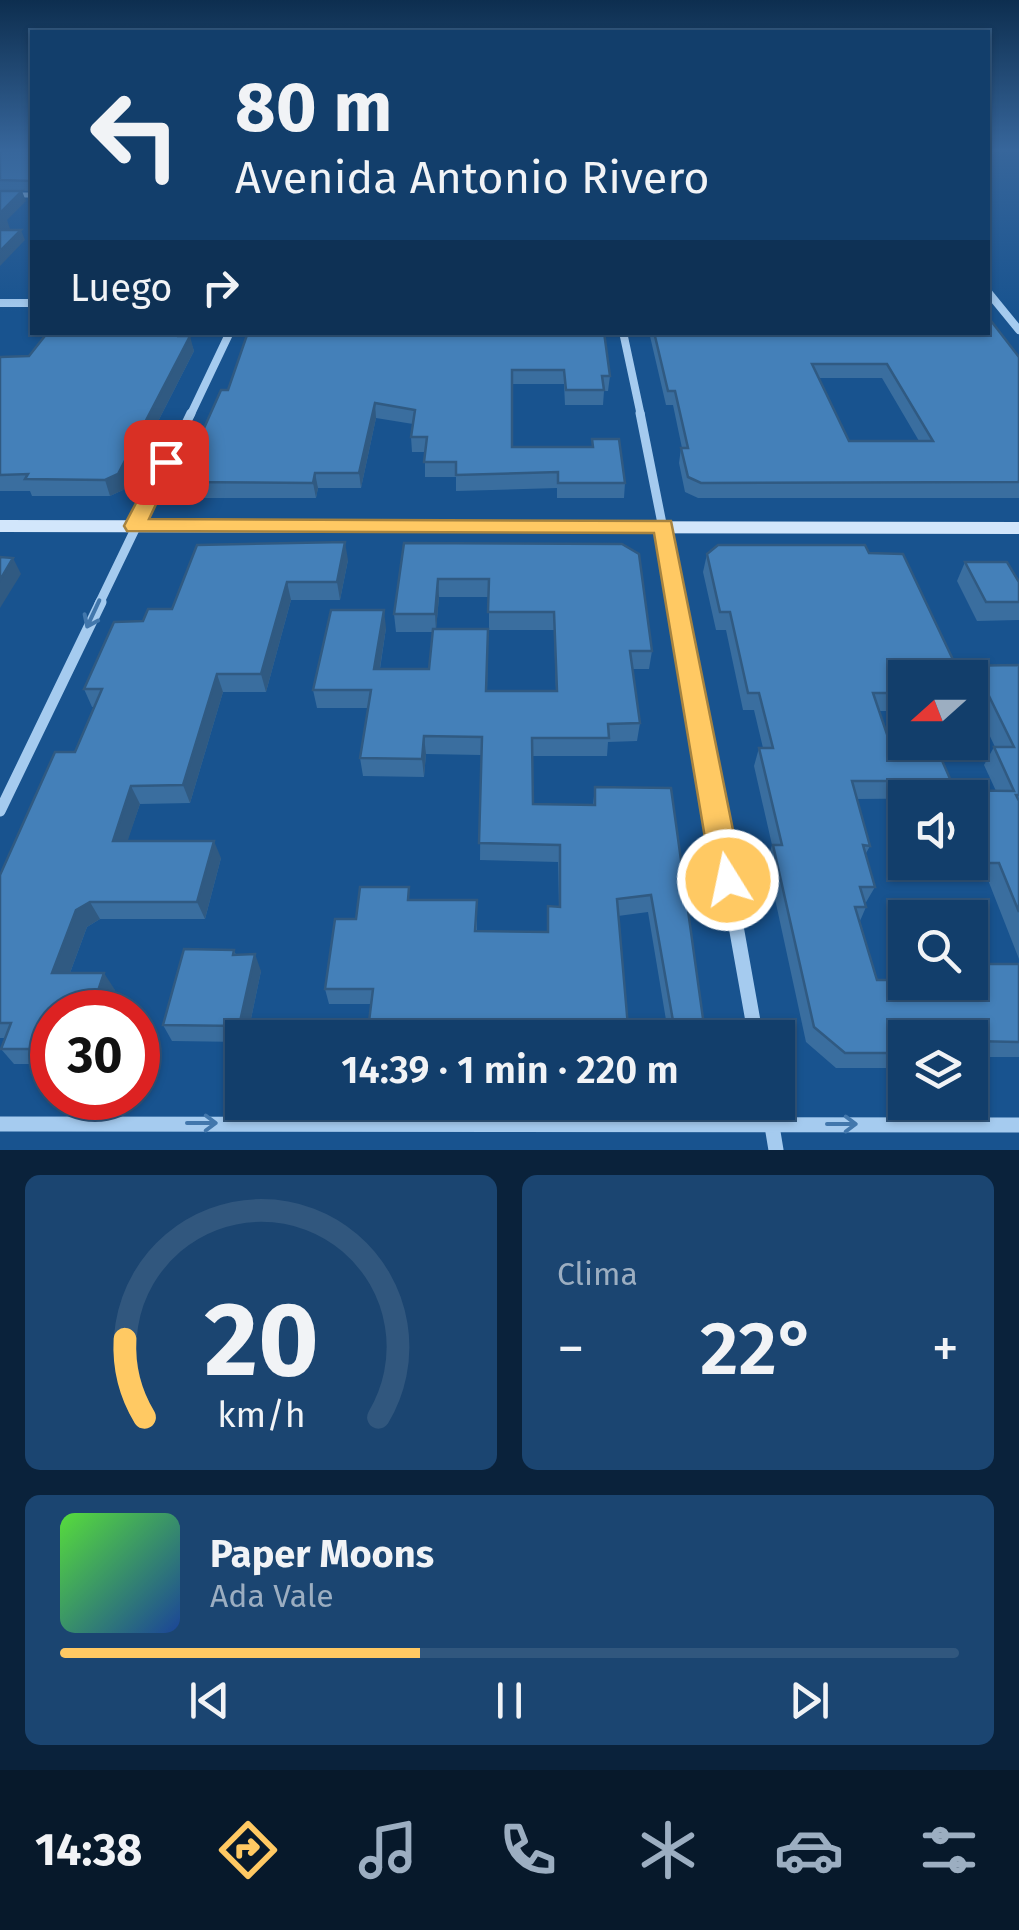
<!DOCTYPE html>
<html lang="es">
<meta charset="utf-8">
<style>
:root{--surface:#123e6b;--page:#1b4571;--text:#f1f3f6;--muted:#9caec1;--line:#31577e;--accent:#ffc963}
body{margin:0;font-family:"Fira Sans",sans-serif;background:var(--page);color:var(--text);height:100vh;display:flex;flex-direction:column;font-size:38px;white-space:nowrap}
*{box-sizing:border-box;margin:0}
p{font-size:32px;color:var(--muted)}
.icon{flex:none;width:55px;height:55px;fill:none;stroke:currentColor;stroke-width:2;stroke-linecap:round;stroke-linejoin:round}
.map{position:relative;height:1150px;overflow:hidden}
.drawer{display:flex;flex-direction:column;gap:25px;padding:25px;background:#0a223b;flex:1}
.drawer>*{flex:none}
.guide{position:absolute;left:30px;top:30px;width:960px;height:305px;border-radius:0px;box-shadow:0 2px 8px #0004,0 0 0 2px var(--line);background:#123e6b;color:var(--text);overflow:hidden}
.needle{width:65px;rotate:249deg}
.fabs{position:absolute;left:888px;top:660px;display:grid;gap:20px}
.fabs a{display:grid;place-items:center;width:100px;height:100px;border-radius:0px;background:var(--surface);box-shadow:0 2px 8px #0004,0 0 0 2px var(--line);font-size:50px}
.speed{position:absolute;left:30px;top:990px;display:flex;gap:20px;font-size:50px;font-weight:700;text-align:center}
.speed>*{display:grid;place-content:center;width:130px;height:130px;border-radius:50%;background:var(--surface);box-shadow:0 2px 8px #0004,0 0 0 2px var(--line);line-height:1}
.speed .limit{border:15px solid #d22;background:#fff;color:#111}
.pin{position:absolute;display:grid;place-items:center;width:85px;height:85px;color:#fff;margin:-42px;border-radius:20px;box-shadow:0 5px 15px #0006}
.me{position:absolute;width:110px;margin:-55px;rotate:350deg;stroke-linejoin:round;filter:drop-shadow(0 0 8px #0008)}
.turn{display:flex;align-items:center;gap:35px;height:210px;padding:0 40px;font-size:45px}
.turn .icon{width:130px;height:130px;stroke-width:2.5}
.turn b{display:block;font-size:70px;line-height:85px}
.then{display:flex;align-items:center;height:95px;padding:0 40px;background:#0003;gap:20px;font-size:38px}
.big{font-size:75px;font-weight:600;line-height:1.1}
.drawer .widget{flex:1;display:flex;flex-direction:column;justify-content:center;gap:15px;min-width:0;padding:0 35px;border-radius:15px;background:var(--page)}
.drawer .dial{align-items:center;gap:0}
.dial svg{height:260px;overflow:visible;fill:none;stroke:var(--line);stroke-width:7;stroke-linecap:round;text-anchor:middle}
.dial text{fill:var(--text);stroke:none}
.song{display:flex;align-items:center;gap:30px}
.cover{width:120px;height:120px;border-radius:15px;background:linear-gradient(135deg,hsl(110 70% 55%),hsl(220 70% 35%))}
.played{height:10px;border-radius:5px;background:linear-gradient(90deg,var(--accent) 40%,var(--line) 40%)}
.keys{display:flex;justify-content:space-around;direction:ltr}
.heat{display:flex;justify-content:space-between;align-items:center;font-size:55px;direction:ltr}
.drawer .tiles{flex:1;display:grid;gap:25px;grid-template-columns:1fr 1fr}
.widget:last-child{grid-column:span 2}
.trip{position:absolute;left:225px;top:1020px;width:570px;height:100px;border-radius:0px;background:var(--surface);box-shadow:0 2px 8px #0004,0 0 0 2px var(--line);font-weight:600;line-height:100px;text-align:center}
.tabs{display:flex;height:160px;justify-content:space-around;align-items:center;background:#07192b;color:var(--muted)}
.tabs .icon{width:70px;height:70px}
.tabs .on{color:var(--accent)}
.tabs b{font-size:45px;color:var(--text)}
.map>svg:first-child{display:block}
</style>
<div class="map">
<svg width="1019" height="1150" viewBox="0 0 1019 1150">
<rect width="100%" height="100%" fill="#18538f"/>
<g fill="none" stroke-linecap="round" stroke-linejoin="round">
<!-- minor-far4 -->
<polyline stroke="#a5cbef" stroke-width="5" points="0,195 32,195"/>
<!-- minor-far3 -->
<g stroke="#a5cbef" stroke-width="8">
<polyline points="988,292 1019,330"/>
<polyline points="0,303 32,303"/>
<polyline points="623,332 641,416"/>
<polyline points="190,416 230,332"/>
</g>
<!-- minor-far2 -->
<g stroke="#a5cbef" stroke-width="9">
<polyline points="640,413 678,604"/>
<polyline points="99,604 191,413"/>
</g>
<!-- minor-far1 -->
<g stroke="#a5cbef" stroke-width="11">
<polyline points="678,602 721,845"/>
<polyline points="0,811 101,602"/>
</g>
<!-- minor -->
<g stroke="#a5cbef" stroke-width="15">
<polyline points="721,842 756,1038"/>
<polyline points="768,1102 776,1150"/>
<polyline points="0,1124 1019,1125"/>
</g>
<!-- secondary -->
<polygon fill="#d2e6fb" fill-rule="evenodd" points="0,520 1019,522 1019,534 0,532"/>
</g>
<!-- wall -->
<g fill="#3a6e9f" fill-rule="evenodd">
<polygon points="0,151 32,151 32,191 0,190"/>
<polygon points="187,332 194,351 123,490 110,496 32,496 30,491 0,491 0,357 29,356"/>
<polygon points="604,332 610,376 608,391 604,391 603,405 565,405 564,384 512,384 512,447 592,447 592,439 625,483 624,498 557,498 557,488 456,491 456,477 425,477 425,452 412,452 411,437 413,424 376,418 361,488 318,488 316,498 185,498 180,482 228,390"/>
<path d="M649 332H988L1019 357V498H698L685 492 679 463 681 448H682L673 405H666ZM819 378H882L919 441H849Z"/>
<path d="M404 543 652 651 649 669H632L640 723 637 741 608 742 607 756H532L533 804 593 805 595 787 671 788 703 1038H669L648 912 618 916 371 1004H329L325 989 356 919 411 900 477 917V931L547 932 548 906 559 907 558 862 480 860 481 755 426 754 424 777 363 776 360 758 368 708H317L313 690 386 628 380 669H429L433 632H396L394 614ZM439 597H489V630H554L556 691H487L488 647 436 629Z"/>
<path d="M869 553 956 666 1019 665V959L988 880H947L941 862H970V798L857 799 870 846 865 855 875 887 865 904 866 907 860 921 877 980 970 982V964H1019V1057H974L970 1062V1038H905V1068H836L806 1042 767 862 772 845 754 766 759 748H763L754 710H743L726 630H716L703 572 707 554ZM905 678H970V711H978L995 747H994L984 765 996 791 946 790 951 781 892 749 879 711H905Z"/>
<polygon points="348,560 340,600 291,600 266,692 223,692 190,803 140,804 127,841 221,858 205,919 100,919 87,927 70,973 115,990 52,1012 52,1064 14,1064 1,1049 5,1038 0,1038 0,875 75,752 94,707 92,707 84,689 143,621 172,609"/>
<polygon points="965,562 1019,582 1019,620 977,621 957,581"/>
<polygon points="234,950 236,955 261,971 247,1038 242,1038 242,1042 172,1041 163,1025"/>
</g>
<!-- shaded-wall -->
<g fill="#305a82">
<polygon points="22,191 26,201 7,220 10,229 0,239 0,213"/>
<polygon points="21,230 25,240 0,266 0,251"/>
<polygon points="181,332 187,332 189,339 190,336 194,351 123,490 110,496 105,480"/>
<polygon points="375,403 376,418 361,488 359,473"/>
<polygon points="315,473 318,488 316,498 313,483"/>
<polygon points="345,542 348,560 340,600 337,582"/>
<polygon points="13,558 21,574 0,608 0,580"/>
<polygon points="438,579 439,597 436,632 435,614"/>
<polygon points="287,582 291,600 266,692 261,674"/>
<polygon points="384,610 386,628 377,687 374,669"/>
<polygon points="217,674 223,692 190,803 183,785"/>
<polygon points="424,736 426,754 424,777 422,759"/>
<polygon points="131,786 140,804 122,858 113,841"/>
<polygon points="214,841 221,858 205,919 197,902"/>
<polygon points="90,902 100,919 87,927 64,989 52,973 76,910"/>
<polygon points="255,954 261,971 247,1038 244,1038 239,1026"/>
<polygon points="104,973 115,990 107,1012 91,1012"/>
</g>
<!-- building -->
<g fill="#4480b9" stroke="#305a82" stroke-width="2.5" fill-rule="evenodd">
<polygon points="0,151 32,151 32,181 0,180"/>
<polygon points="0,191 22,191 0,213"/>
<polygon points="0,230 21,230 0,251"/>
<path d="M988 317 1019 357V482L701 483 688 477 681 448H688L675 391H668L654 332H988ZM812 364H887L933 441H849Z"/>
<polygon points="48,332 181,332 179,336 190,336 118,474 105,480 25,479 28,474 0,475 0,357 29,356"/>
<polygon points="248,332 604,332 610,376 602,376 604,390 566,390 564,370 512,370 512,447 593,447 592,439 619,439 625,483 558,483 558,472 456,475 456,462 424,462 427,437 411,437 415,410 375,403 359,473 315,473 313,483 180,482 221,390 228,390"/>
<polygon points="345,542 337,582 287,582 261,674 217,674 183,785 131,786 113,841 214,841 197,902 90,902 76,910 52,973 104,973 91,1012 52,1012 52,1049 1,1049 11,1023 0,1023 0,875 55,752 75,752 102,689 84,689 114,622 143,621 148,609 172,609 197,545"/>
<polygon points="404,543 622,544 639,554 652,651 630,651 640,723 608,724 609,738 532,738 533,804 595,805 595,787 671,788 705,1033 699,1038 676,1038 651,895 617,899 629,1038 367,1038 373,989 325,989 335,919 356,919 360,887 409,887 408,900 477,900 475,931 548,932 548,906 560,907 560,845 479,843 482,737 424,736 422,759 360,758 371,690 313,690 331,610 384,610 374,669 429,669 433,629 488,629 486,691 557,691 554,612 488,612 489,579 438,579 435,614 394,614"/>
<polygon points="718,545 865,545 869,553 903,554 956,666 1019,665 1019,795 1016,795 1019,801 1019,912 999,863 957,863 970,862 970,798 932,798 930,790 1014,791 994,747 1014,747 988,694 970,694 970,678 905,678 905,693 873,693 892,749 937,749 951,781 852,781 870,846 863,845 875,887 860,887 866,907 855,907 877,980 905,980 905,982 970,982 970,972 972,972 970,964 1019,964 1019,1042 973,1041 977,1054 970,1054 970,1038 905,1038 905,1053 845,1053 814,1027 773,845 782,845 759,748 773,748 759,693 748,693 730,612 720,612 707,554"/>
<polygon points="0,557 13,558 0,580"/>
<polygon points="965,562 1007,562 1019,582 1019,602 986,602"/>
<polygon points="184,949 234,950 233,955 255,954 239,1026 163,1025"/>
</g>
<!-- one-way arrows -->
<defs><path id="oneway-shaft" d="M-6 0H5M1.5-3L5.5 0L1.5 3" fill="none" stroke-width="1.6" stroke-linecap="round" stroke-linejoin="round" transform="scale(2.5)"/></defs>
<g stroke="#4277ac">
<use href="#oneway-shaft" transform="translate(93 614) rotate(115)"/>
<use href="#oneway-shaft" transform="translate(202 1123)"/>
<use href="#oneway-shaft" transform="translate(842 1124)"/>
</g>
<!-- sky -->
<linearGradient id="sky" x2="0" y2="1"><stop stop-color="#0d2e4f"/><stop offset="0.48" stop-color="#37669b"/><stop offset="1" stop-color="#37669b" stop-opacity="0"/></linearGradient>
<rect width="1019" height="312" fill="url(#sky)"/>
<!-- route -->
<polygon fill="#ffc963" stroke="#a68340" stroke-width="2.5" points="160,457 176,462 149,519 671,521 743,880 738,890 728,894 717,890 712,880 654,533 127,531 124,526"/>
</svg>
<div class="fabs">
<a><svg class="needle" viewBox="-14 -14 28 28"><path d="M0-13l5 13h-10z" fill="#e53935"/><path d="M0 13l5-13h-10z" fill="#9caec1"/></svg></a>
<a><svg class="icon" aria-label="sound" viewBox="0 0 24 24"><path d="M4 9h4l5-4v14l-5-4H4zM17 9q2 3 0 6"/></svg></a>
<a><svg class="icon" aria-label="search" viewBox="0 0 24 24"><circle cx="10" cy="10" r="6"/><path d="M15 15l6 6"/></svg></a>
<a><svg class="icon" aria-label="layers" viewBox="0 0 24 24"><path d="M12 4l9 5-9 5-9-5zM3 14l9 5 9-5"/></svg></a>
</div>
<div class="speed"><div class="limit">30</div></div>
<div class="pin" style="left:166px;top:462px;background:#d93025"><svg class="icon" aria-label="arrive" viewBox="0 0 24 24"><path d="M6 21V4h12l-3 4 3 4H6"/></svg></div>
<svg class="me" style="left:728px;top:880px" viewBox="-20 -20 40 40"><circle r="17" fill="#ffc963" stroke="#fff" stroke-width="3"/><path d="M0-11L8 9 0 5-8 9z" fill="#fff"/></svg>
<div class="trip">14:39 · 1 min · 220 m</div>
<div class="guide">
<div class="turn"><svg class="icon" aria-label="left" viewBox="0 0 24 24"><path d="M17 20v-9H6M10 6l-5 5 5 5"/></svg><div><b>80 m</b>Avenida Antonio Rivero</div></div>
<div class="then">Luego<svg class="icon" aria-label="right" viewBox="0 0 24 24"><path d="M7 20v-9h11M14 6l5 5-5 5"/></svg></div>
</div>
</div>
<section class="drawer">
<div class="tiles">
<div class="widget dial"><svg viewBox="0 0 100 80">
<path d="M14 69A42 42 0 1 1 86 69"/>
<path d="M14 69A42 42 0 0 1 8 45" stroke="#ffc963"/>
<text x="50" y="56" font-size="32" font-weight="700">20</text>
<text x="50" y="72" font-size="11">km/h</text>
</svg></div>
<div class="widget"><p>Clima</p>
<div class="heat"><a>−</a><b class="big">22°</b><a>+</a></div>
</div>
<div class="widget">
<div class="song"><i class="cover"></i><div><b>Paper Moons</b><p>Ada Vale</p></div></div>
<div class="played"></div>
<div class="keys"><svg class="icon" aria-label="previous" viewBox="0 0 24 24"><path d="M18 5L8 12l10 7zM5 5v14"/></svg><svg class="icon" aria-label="pause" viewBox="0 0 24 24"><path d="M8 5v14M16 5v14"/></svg><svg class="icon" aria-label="next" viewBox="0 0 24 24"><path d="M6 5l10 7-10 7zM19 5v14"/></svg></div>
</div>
</div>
</section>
<nav class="tabs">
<b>14:38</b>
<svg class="icon on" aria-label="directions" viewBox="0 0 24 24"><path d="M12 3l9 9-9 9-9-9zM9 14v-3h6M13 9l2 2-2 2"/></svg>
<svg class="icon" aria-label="music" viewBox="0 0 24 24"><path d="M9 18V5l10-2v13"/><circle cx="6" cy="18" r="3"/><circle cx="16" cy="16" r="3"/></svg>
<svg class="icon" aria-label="phone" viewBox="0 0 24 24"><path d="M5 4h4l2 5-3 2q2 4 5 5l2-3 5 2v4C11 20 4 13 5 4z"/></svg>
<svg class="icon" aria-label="climate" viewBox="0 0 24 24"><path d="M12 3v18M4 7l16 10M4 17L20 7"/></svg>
<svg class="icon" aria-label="car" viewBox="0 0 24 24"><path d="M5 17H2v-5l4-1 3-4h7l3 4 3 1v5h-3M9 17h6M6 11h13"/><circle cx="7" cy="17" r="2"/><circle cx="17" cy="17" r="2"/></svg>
<svg class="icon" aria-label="filters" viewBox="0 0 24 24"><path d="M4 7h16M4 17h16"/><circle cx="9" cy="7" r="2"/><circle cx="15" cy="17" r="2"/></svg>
</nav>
